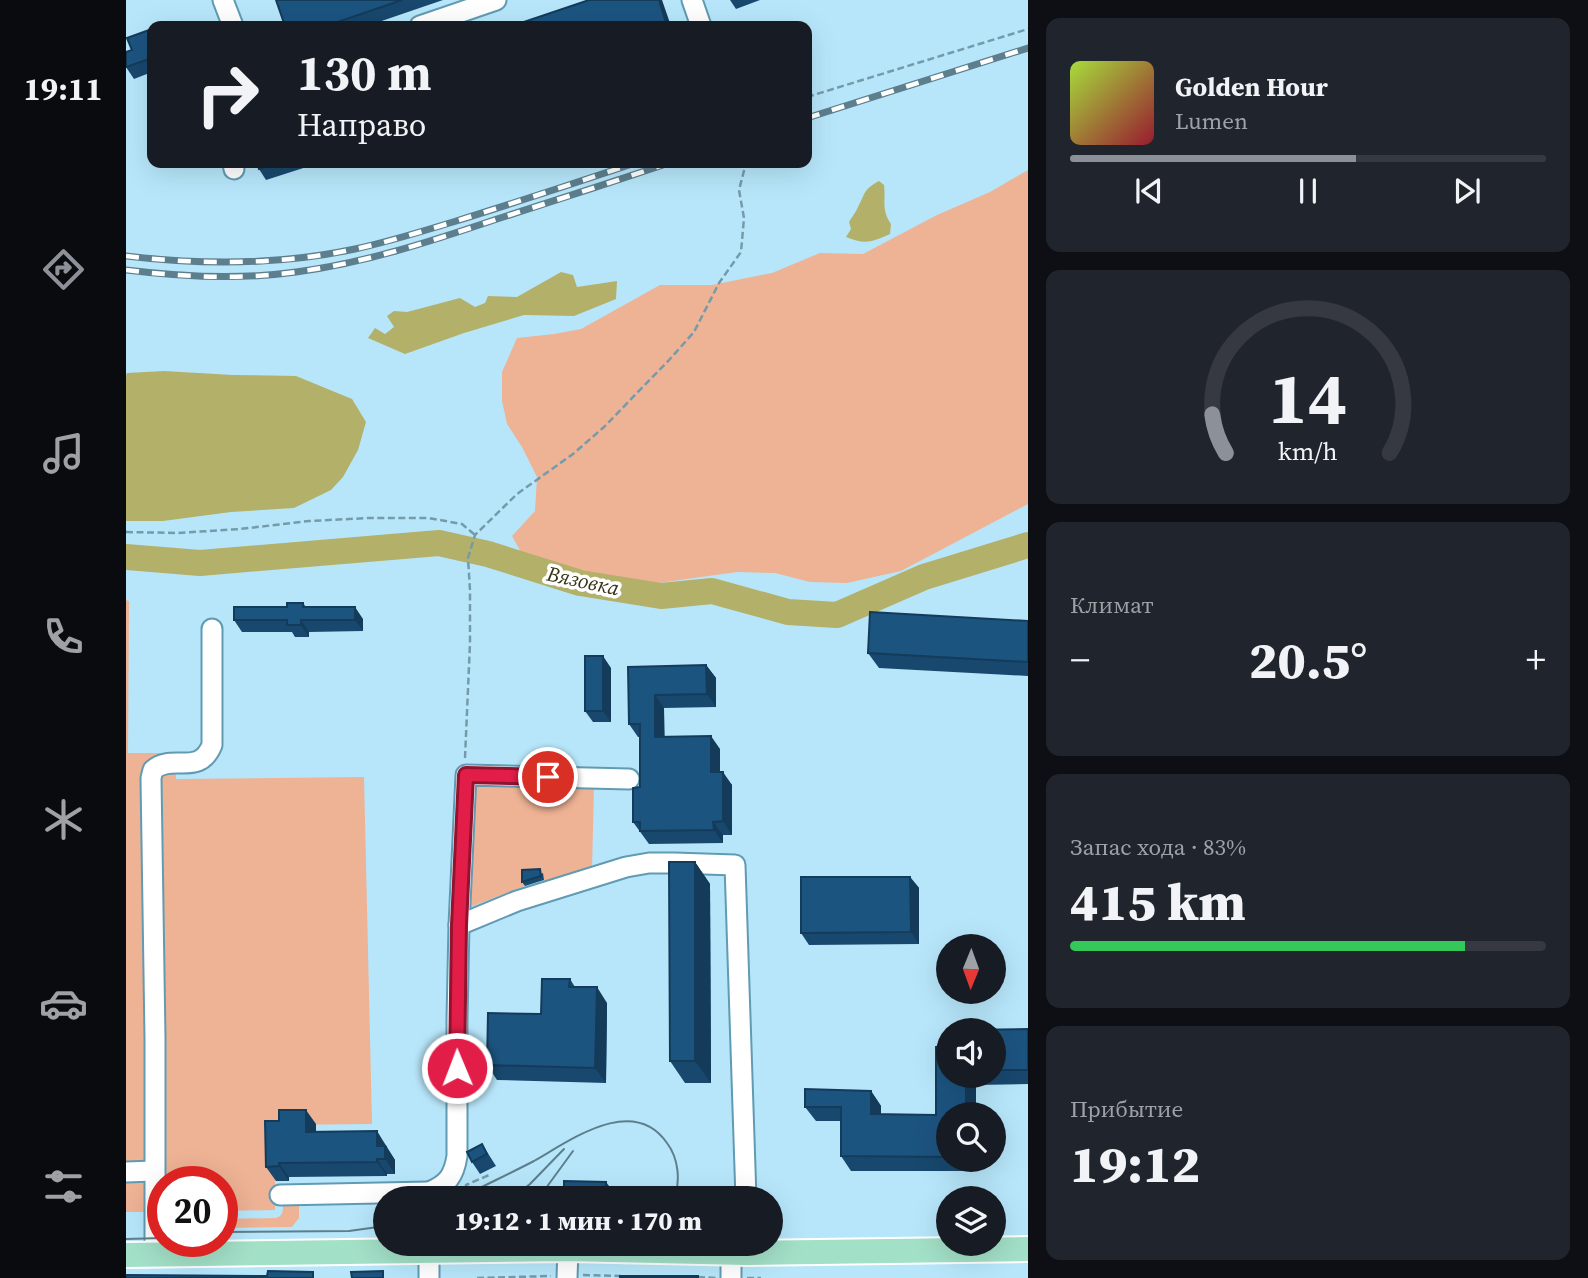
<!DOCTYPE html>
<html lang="ru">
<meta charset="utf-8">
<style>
:root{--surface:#171b24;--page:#20242c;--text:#f1f3f6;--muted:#9ea1a6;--line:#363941;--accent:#8c9099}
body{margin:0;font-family:"Source Serif 4",serif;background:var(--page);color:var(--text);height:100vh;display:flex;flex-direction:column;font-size:26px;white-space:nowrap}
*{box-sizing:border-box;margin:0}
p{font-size:23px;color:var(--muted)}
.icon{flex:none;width:38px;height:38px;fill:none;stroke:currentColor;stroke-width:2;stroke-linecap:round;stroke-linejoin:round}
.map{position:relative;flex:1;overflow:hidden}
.sheet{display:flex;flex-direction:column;gap:18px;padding:18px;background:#0d0f14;width:560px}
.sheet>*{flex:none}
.banner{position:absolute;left:21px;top:21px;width:665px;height:147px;border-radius:14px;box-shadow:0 7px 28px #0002;background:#171b24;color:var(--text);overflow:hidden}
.needle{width:46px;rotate:181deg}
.controls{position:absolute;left:810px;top:934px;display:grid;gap:14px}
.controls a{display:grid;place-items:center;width:70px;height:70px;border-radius:50%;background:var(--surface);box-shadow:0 7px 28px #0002;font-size:35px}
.speed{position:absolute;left:21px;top:1166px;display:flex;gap:14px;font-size:35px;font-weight:700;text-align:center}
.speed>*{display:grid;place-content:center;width:91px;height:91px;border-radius:50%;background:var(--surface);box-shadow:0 7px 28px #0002;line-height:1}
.speed .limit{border:10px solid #d22;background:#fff;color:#111}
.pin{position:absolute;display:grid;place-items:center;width:60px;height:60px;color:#fff;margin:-30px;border:4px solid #fff;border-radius:50%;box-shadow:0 2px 7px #0007}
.me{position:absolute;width:77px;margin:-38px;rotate:359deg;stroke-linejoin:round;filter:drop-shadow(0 0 5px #0008)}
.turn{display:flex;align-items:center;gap:24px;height:147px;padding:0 35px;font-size:32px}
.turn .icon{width:91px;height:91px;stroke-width:2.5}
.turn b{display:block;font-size:49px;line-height:60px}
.big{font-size:52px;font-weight:800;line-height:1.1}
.sheet .tile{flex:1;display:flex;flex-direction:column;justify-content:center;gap:10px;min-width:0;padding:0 24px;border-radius:14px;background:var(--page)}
.sheet .dial{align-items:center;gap:0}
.dial svg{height:182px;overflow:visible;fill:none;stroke:var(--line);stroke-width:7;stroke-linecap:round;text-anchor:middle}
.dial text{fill:var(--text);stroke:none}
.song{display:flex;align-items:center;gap:21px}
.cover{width:84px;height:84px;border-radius:10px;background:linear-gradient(135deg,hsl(80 70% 55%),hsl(350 70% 35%))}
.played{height:7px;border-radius:4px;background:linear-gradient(90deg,var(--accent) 60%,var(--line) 60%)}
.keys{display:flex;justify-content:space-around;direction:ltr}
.heat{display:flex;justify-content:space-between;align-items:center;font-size:38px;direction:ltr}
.charge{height:10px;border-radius:5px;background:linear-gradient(90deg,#34c759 83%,var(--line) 0)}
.trip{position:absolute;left:247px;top:1186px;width:410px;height:70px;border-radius:35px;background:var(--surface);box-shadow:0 7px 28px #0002;font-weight:800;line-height:70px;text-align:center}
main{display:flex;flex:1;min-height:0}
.tab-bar{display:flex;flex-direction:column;width:126px;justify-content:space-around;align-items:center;background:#090b0e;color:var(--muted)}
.tab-bar .icon{width:49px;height:49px}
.tab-bar .current{color:var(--accent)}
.tab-bar b{font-size:32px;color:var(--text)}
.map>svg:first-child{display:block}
</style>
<main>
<nav class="tab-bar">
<b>19:11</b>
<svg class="icon current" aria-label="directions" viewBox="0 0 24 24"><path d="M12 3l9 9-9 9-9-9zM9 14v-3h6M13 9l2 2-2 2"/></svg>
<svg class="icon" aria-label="music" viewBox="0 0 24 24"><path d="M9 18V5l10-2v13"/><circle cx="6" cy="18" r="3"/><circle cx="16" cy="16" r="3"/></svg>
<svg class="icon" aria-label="phone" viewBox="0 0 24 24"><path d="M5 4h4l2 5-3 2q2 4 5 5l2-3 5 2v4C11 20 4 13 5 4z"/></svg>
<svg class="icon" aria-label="climate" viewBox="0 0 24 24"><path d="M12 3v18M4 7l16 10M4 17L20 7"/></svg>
<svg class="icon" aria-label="car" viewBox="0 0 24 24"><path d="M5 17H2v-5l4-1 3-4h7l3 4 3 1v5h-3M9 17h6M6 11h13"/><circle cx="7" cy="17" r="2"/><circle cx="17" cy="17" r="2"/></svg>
<svg class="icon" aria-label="filters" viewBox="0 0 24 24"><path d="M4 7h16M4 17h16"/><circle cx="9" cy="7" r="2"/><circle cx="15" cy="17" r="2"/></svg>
</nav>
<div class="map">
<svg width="902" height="1278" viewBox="0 0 902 1278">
<rect width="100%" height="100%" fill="#b7e6fa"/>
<!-- green -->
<g fill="#eeb295">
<polygon points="902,170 902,504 775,571 721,583 684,582 649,573 611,572 504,587 461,573 417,563 397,556 386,536 409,511 411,477 396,447 381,424 376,401 376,372 391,338 428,334 455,329 534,285 586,285 646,273 694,253 737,254 811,215 864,192"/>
<polygon points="0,600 3,601 2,753 49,753 50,779 238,777 246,1124 149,1125 149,1210 96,1211 96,1181 37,1181 37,1212 0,1212"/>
<polygon points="345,784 468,786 466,870 418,885 417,873 398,875 399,886 339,909"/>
<path d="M157 1204H173V1218L166 1227 96 1228V1219L150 1218C157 1216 157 1211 157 1204Z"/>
</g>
<!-- water -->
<g fill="#b3b069">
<path d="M753 181 758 185C760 201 755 209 765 224L764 234C746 242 739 245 720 237L725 229 723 222C726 217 730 212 732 207 740 192 737 190 753 181Z"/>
<polygon points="435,272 447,275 451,287 491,281 490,299 448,316 398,315 338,333 279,354 242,338 249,328 259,334 268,327 261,316 268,311 281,312 334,298 349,307 359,303 362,296 391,297"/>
<polygon points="38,371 107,375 170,376 226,399 240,422 232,450 217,477 205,490 168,508 105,512 37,521 0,521 0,375 1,373"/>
</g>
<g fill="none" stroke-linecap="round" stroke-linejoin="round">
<!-- river -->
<polyline stroke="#b3b069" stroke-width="26" points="0,557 74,563 313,543 362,554 454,583 535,596 586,591 662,612 711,615 798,577 902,545"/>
<defs>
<g id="minor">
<polyline points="97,0 107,26"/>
<polyline points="566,0 575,26"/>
<polyline points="294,26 370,0"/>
<polyline points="107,163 108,169"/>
<polyline points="333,925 391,901 500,867 523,863 548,863 609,865 620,1199"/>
<polyline points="0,1172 28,1171"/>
<path d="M303 1192C321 1185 328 1176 331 1156V1019L333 925 340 775 503 779"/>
<polyline points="154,1195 303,1192 303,1199"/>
<polyline points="605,1252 605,1278"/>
<path d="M29 1254V1038L25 778 27 770C46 753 73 777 86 745V629"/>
<polyline points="303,1278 303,1244"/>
<polyline points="441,1278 442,1249"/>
</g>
<polyline id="major" points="0,1255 442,1249 621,1253 902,1249"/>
</defs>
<!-- minor casing -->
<use href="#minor" stroke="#619bb3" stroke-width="23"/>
<!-- major casing -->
<use href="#major" stroke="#fff" stroke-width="28"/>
<!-- path -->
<g stroke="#759baa" stroke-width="2.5" stroke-dasharray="7 3.5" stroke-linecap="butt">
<polyline points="681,97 902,29"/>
<polyline points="0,532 52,533 114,529 183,521 243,518 303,518 336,524 349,535"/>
<polyline points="339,758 344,643 344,590 342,558 349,535 391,494 447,454 478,427 544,359 568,332 593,283 615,252 618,218 613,190 620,163"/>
<polyline points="340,1199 340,1185 363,1175"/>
<polyline points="457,1275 495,1276"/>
<polyline points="572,1277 590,1278"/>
<polyline points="351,1278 425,1276"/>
<polyline points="621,1278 635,1278"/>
</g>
<!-- minor -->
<use href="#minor" stroke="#fff" stroke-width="19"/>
<!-- major -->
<use href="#major" stroke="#a3e0c8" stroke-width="24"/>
<!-- tram -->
<g stroke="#5d7e8c" stroke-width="2">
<path d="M332 1199C357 1186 383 1174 408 1161 445 1140 507 1094 541 1143 553 1159 554 1180 549 1199"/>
<polyline points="385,1199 404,1184 438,1149"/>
<polyline points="412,1199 447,1151"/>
<polyline points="96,1232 223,1231 259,1226"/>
<polyline points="0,1239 37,1238"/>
</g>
<defs>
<g id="rail">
<polyline points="681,118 902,48"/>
<path d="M0 256C76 265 154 265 229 249 262 242 294 232 327 222 388 203 449 183 509 163"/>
<path d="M0 270C57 277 113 280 170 272 239 263 306 241 371 219 428 201 486 182 543 163"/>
</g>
</defs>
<!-- rail casing -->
<use href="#rail" stroke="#5d7e8c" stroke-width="7"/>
<!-- rail -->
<use href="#rail" stroke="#fff" stroke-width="4.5" stroke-dasharray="13" stroke-linecap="butt"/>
</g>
<!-- wall -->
<g fill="#18486e">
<polygon points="150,0 317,0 241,26 159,26"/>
<polygon points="604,0 634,0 610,9"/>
<polygon points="26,29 26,72 8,79 0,67 6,50"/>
<polygon points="131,163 193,163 140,180 133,169"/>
<polygon points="177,603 180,607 237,619 237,631 183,632 183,637 169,637 166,632 116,632 108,620"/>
<polygon points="902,621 902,676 753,668 742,653"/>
<polygon points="580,665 590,678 590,707 538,708 538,737 594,749 594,772 606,785 606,835 597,835 597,843 523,844 507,822 514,787 514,737 512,737 503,724 502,667"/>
<polygon points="485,668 485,722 467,722 459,711"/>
<polygon points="569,862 584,884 585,1083 559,1083 544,1061"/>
<polygon points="417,873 418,880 399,886 396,882"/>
<polygon points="784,877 793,888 793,944 683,945 675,933"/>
<polygon points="444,979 449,987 481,1003 480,1083 371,1080 361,1065 415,1014"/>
<polygon points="902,1029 902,1084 850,1085 822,1115 822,1160 850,1160 850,1171 725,1171 715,1156 715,1121 690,1121 679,1107 745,1091 755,1106 755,1114 810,1115 822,1076 868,1076 868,1031"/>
<polygon points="190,1124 190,1132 261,1146 261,1148 269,1160 269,1174 261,1174 261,1176 163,1177 163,1181 150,1181 140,1167"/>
<polygon points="356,1144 370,1166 354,1174 346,1162"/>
</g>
<!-- shaded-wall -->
<g fill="#143b5a">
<polygon points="533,0 536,0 545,26 541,26"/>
<polygon points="229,607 237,619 237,631 229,620"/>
<polygon points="175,620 183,632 183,637 175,625"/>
<polygon points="477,656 485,668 485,722 477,711"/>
<polygon points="580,665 590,678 590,707 581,694"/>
<polygon points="529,695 538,708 539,750 529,737"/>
<polygon points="585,736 594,749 594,785 585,772"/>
<polygon points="597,772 606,785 606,835 597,821"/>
<polygon points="587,822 597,835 597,843 588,830"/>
<polygon points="569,862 584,884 585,1083 569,1061"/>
<polygon points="784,877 793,888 793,944 785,932"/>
<polygon points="471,987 481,1003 480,1083 469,1068"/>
<polygon points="840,1076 844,1076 850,1085 850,1115 840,1115"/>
<polygon points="745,1091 755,1106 755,1129 745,1114"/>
<polygon points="180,1110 190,1124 190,1146 180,1132"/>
<polygon points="251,1131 269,1160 269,1174 251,1146"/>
<polygon points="251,1159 261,1174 261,1176 251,1162"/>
<polygon points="842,1160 850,1160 850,1171"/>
<polygon points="153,1163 163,1177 163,1181 153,1166"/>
<polygon points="480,1182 483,1186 482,1199 479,1199"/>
</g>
<!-- building -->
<g fill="#1c5480" stroke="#143b5a" stroke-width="2">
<polygon points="150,0 276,0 200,26 159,26"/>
<polygon points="463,0 533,0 541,26 386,26"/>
<polygon points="26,29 26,58 0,67 0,52 6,50 1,38"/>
<polygon points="131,163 152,163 133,169"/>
<polygon points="161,603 177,603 177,607 229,607 229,620 175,620 175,625 161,625 161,620 108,620 108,607 161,607"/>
<polygon points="744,612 902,621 902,662 742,653"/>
<rect x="459" y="656" width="18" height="55"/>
<polygon points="580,665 581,694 529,695 529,737 585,736 585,772 597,772 597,821 587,822 588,830 514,831 514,822 507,822 507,788 514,787 514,724 503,724 502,667"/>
<polygon points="543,862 569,862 569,1061 544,1061"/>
<polygon points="414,869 415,876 396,882 396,870"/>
<polygon points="675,877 784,877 785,932 675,933"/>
<polygon points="416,979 444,979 443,987 471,987 469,1068 361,1065 362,1013 415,1014"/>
<polygon points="902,1029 902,1070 868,1070 868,1031 838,1031 838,1030"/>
<polygon points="810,1047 822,1047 822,1076 840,1076 840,1115 822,1115 822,1157 715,1156 715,1107 679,1107 679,1089 745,1091 745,1114 810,1115"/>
<polygon points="153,1110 180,1110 180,1132 251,1131 251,1146 259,1146 259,1159 251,1159 251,1162 153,1163 153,1166 140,1167 139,1121 153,1121"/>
<polygon points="356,1144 361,1154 346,1162 341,1152"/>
<polygon points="438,1181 480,1182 479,1199 435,1199 435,1195 438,1195"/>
<polygon points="142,1271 187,1272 187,1278 0,1278 0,1275 141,1276"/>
<polygon points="257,1271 257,1278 226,1278 225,1272"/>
<rect x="494" y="1276" width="78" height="2"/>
</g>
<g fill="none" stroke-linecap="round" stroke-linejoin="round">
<defs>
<polyline id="route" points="331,1068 333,925 340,775 422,777"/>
</defs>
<!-- route casing -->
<use href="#route" stroke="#92132f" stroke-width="18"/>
<!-- route -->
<use href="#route" stroke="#e11d48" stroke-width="12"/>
</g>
<g text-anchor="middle" stroke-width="7" stroke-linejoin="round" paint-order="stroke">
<!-- water labels -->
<g font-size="21" font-style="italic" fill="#363415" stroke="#fff">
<text transform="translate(457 581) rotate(12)" y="7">Вязовка</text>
</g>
</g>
</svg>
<div class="controls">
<a><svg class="needle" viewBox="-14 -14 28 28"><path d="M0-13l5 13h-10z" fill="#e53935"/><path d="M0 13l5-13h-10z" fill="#9ea1a6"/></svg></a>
<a><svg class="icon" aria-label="sound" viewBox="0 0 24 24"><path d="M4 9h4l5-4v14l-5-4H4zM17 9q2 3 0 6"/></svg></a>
<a><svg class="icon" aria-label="search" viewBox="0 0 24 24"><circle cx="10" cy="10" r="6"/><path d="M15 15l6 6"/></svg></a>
<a><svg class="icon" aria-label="layers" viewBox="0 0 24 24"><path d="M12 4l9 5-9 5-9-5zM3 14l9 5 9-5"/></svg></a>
</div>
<div class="speed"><div class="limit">20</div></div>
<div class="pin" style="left:422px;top:777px;background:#d93025"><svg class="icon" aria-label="arrive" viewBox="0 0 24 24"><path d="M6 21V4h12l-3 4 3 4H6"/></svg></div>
<svg class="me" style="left:331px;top:1068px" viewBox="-20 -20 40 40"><circle r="17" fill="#e11d48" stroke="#fff" stroke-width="3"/><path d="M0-11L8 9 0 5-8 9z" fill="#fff"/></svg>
<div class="trip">19:12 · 1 мин · 170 m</div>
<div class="banner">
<div class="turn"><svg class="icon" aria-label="right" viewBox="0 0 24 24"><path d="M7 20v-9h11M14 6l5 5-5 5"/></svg><div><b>130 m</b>Направо</div></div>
</div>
</div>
<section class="sheet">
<div class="tile">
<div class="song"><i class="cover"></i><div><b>Golden Hour</b><p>Lumen</p></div></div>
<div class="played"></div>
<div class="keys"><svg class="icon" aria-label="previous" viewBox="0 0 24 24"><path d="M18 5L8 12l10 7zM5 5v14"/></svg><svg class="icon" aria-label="pause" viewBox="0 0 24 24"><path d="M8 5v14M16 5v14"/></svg><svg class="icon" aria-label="next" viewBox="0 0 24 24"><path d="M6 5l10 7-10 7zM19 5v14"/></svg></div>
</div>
<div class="tile dial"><svg viewBox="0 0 100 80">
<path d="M14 69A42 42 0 1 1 86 69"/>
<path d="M14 69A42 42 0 0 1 8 52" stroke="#8c9099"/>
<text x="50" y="56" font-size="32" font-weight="700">14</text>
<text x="50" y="72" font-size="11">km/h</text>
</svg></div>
<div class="tile"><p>Климат</p>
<div class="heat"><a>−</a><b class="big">20.5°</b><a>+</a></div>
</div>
<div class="tile"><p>Запас хода · 83%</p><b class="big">415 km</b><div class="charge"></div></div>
<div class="tile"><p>Прибытие</p><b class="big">19:12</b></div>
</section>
</main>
